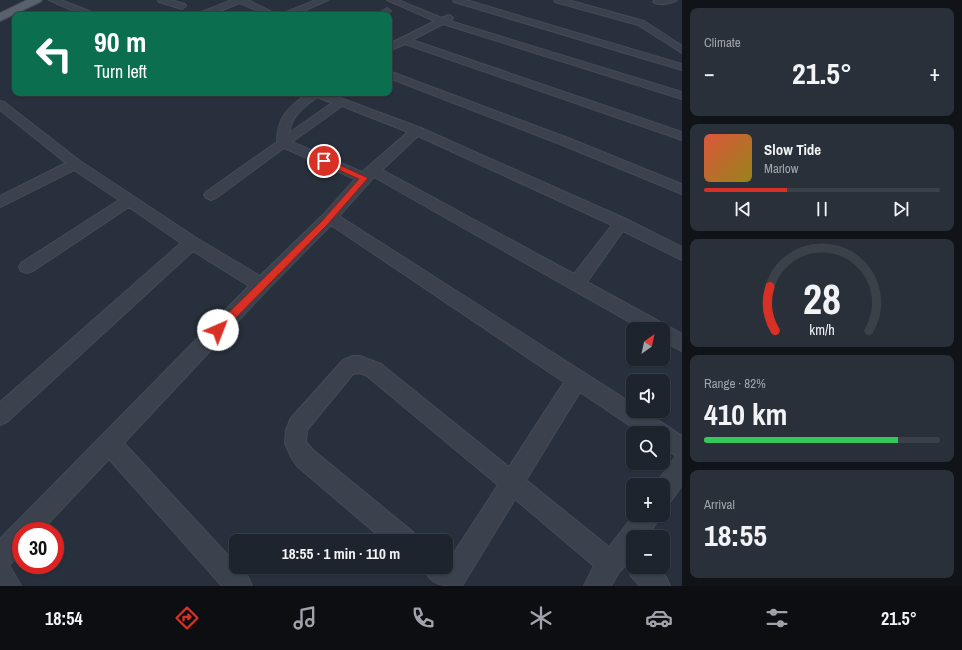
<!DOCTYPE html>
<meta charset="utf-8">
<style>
:root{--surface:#1d242d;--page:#2a3039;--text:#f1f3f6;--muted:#a0a4aa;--line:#3b4149;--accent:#d93025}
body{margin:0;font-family:"Archivo Narrow",sans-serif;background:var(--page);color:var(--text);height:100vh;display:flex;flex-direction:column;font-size:15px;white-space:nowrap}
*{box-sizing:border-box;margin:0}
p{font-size:13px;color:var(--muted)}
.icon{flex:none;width:22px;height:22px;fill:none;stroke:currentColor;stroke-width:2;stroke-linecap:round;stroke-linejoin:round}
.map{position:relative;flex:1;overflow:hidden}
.details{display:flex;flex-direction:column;gap:8px;padding:8px;background:#101419;width:280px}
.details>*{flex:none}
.hud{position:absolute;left:12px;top:12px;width:380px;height:84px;border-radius:8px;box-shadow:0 1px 3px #0004,0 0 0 1px var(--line);background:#0b6e4f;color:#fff;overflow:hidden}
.needle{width:26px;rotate:33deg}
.controls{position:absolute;left:626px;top:322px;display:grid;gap:8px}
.controls a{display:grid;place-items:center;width:44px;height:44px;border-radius:8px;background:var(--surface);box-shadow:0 1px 3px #0004,0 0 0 1px var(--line);font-size:20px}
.speed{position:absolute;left:12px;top:522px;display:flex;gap:8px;font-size:20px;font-weight:700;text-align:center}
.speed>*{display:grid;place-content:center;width:52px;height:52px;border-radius:50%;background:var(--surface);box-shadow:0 1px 3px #0004,0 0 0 1px var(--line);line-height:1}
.speed .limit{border:6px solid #d22;background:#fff;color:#111}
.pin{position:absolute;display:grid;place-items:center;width:34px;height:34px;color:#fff;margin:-17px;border:2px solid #fff;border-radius:50%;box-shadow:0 1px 4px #0007}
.me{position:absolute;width:44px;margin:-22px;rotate:44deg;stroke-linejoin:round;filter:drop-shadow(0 0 3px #0008)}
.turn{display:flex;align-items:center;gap:14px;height:84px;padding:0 16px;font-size:18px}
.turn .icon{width:52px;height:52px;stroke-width:2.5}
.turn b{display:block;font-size:28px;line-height:34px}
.big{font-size:30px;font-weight:800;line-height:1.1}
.details .widget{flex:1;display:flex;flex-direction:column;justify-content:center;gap:6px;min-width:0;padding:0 14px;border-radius:8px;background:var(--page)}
.details .dial{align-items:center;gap:0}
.dial svg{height:104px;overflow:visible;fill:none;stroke:var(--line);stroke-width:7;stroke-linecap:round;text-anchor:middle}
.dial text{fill:var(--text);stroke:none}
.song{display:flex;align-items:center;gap:12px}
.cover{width:48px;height:48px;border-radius:6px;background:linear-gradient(135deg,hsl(10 70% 55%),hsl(50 70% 35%))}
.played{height:4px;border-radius:2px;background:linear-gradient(90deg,var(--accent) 35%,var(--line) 35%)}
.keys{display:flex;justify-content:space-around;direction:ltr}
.heat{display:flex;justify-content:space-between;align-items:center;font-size:22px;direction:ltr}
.charge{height:6px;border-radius:3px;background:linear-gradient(90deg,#34c759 82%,var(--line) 0)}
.trip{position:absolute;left:229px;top:534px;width:224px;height:40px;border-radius:8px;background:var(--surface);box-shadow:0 1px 3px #0004,0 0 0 1px var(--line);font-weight:800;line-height:40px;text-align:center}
.dock{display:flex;height:64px;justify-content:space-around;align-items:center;background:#0c0e12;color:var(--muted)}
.dock .icon{width:28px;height:28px}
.dock .active{color:var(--accent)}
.dock b{font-size:18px;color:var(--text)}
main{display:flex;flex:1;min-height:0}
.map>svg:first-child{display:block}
</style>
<main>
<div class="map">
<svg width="682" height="586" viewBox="0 0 682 586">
<rect width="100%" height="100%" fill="#27303c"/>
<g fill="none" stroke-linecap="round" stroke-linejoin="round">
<defs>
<g id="minor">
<polygon points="49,0 61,0 94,13 95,15 83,15"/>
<polygon points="158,0 171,0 185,4 186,6 182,9 159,2"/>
<polygon points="232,0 248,0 278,15 267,15 240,3 210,15 198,15 199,13"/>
<polygon points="316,0 328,0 295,15 283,15 284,13"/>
<polygon points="387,0 398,0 442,18 448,15 451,16 453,18 450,21 682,92 682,99 443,24 412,40 682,132 682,140 405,44 389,51 389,44 435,21"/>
<polygon points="453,0 466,0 682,64 682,70 454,2"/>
<polygon points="554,0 568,0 644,21 682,46 682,53 638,25 555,2"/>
<path d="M655 0H677C672 4 658 6 653 2Z"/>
<path d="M387 8 391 11C387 16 381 15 375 15Z"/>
<polygon points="389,71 568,138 682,184 682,194 560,144 389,78"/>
<path d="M308 93H327L421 128 626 219 682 247V260L623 231 587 282 682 334V351L663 341V329H642L374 177 339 216 633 404V411H644L682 436V485L671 501 663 504V485H655L676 456 663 448V433H641L580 392 526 480 609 547 634 515H660L656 523 647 537H633V567H657L666 577 670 586H640L631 576 628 567 631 560 619 572 611 586H584L594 566 515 499 462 586C442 586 431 586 423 567H446V560L448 562 498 485 367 376 360 373 353 374 307 430 306 442 313 450 413 532 416 541H385L297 466 291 457 285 443 286 430 291 418 343 360 353 356H360L381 364 509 467 564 382 331 225 267 290 124 443 236 564V567H239L248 577 252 586H222L109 459 41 531H21V553L9 565 21 586H0V539L249 286 193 251 7 422 0 425V402L181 243 129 207 33 271 27 273 21 271 19 267 21 263 119 200 74 170 0 207V196L66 163 0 110V101L4 102 80 161 198 239 260 276 325 213 355 179 284 148 216 198 211 200 206 198 204 195 206 192 277 142C277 116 289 107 308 93ZM317 97 332 103 289 133C292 115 304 107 317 97ZM342 106 408 132 362 172 292 142ZM418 136 612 225 574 274 382 170Z"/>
</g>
<polygon id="primary" points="27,0 42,0 40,2 0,21 0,13"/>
</defs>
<!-- minor casing -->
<use href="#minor" stroke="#444b56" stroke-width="2"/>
<!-- primary casing -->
<use href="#primary" stroke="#444b56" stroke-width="2"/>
<!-- minor -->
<use href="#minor" fill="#3b424d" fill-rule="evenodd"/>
<!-- primary -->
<use href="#primary" fill="#59616c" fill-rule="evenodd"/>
</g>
<!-- route -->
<polygon fill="#d93025" stroke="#8d1f18" points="321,159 326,159 368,178 327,225 221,333 218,334 214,333 213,330 214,327 322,221 359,179 321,162"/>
</svg>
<div class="controls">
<a><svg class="needle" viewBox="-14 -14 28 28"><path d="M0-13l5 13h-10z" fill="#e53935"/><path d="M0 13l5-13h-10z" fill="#a0a4aa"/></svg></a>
<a><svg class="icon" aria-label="sound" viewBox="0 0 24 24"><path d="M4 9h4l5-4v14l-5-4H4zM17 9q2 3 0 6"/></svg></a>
<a><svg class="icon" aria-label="search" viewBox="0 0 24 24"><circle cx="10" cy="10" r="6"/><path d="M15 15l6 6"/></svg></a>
<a>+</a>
<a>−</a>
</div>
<div class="speed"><div class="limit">30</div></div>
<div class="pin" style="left:324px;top:161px;background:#d93025"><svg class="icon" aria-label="arrive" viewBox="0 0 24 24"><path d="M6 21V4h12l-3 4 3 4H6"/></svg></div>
<svg class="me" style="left:218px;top:330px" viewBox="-20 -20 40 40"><circle r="19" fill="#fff"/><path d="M0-13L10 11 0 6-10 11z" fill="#d93025"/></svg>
<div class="trip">18:55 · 1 min · 110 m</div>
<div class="hud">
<div class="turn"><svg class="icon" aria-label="left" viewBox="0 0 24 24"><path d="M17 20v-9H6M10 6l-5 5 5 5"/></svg><div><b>90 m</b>Turn left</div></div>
</div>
</div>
<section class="details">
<div class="widget"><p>Climate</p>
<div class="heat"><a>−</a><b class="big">21.5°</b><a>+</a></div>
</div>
<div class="widget">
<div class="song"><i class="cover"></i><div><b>Slow Tide</b><p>Marlow</p></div></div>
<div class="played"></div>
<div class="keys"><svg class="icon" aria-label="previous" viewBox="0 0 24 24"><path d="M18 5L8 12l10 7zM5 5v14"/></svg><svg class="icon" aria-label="pause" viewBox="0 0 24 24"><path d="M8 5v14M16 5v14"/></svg><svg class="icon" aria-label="next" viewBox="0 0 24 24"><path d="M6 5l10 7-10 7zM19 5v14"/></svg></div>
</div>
<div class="widget dial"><svg viewBox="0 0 100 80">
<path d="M14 69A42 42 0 1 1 86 69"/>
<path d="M14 69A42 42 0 0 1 10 35" stroke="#d93025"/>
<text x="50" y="56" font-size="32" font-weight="700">28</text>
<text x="50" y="72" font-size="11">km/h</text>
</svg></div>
<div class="widget"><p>Range · 82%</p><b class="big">410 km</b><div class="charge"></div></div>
<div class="widget"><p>Arrival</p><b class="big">18:55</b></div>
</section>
</main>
<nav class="dock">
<b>18:54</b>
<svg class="icon active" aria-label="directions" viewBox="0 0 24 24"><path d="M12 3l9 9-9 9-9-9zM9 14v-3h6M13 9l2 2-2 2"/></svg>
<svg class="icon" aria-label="music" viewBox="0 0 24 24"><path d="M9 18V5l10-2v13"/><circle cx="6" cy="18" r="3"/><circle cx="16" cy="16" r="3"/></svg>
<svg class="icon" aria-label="phone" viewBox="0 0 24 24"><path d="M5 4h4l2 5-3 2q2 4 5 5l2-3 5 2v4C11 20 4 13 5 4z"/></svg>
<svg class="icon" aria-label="climate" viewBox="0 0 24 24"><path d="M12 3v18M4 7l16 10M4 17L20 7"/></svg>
<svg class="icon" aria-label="car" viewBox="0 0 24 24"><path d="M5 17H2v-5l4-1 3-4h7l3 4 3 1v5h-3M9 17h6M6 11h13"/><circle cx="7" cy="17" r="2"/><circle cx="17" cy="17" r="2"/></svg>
<svg class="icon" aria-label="filters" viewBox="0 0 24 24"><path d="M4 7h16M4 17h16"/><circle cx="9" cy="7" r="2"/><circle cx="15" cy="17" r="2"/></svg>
<b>21.5°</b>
</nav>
